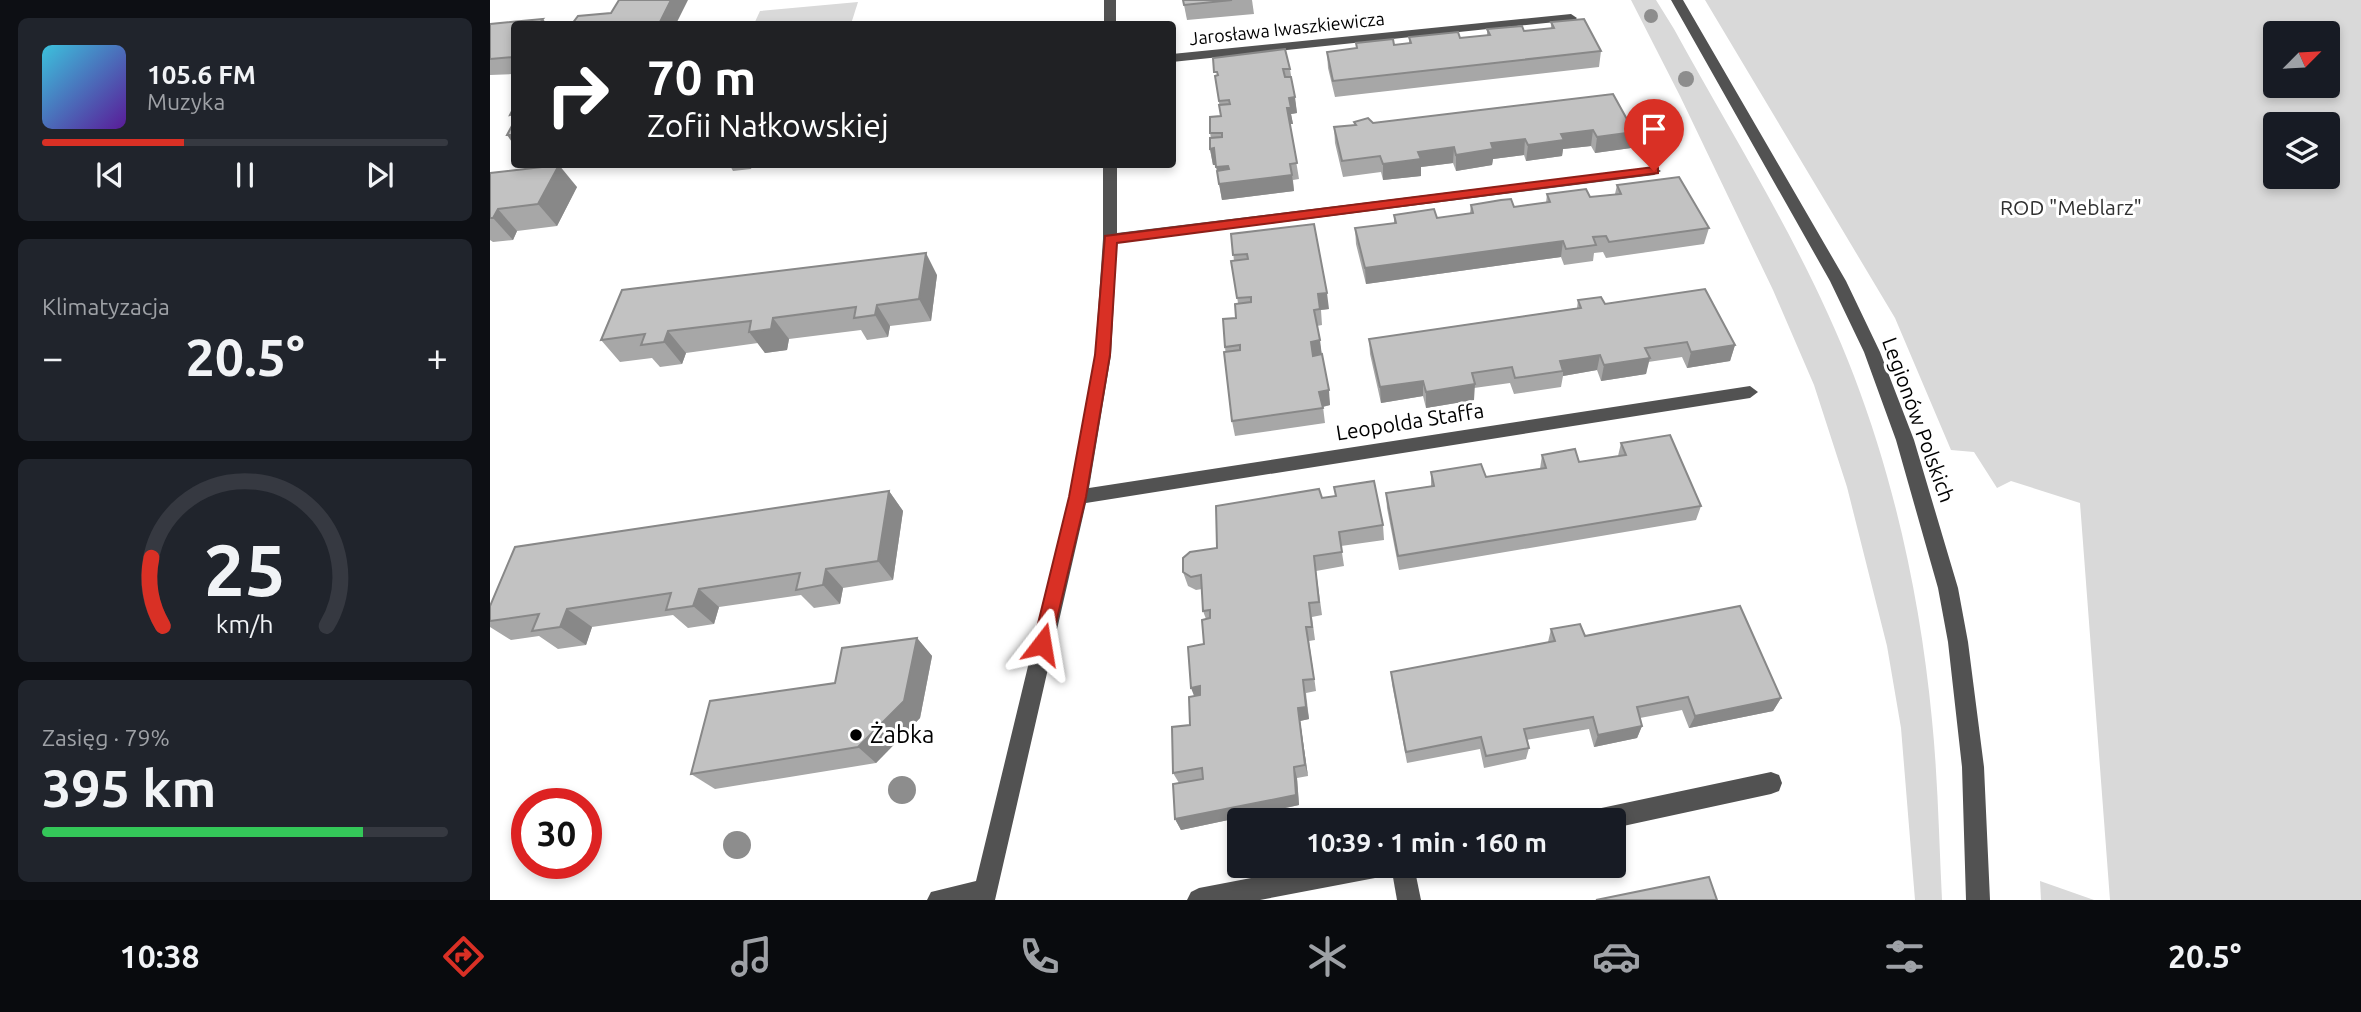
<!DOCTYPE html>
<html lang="pl">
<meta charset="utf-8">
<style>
:root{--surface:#171b24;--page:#20242c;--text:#f1f3f6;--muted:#9ea1a6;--line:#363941;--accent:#d93025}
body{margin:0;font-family:Ubuntu,sans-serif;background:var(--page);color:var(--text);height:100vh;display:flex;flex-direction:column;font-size:26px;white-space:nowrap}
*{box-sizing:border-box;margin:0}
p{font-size:23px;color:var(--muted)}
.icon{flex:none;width:38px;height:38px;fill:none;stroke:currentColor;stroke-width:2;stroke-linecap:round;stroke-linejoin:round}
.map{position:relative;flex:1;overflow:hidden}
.drawer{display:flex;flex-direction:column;gap:18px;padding:18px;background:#0d0f14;width:490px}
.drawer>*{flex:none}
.guide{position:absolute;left:21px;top:21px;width:665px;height:147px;border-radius:7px;box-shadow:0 4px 10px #0003;background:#202124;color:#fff;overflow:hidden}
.needle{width:46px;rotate:66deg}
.buttons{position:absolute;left:1773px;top:21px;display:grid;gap:14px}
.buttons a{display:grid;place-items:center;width:77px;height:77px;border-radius:7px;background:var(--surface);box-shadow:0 4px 10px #0003;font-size:35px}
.speed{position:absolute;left:21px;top:788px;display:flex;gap:14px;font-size:35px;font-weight:700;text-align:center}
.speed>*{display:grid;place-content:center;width:91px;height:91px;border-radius:50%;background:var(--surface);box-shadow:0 4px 10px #0003;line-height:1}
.speed .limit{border:10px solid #d22;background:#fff;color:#111}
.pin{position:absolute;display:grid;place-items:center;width:60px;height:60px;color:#fff;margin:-72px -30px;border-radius:50% 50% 50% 0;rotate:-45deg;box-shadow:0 0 7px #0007}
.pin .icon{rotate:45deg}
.me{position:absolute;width:77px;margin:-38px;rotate:14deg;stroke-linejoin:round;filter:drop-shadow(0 0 5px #0008)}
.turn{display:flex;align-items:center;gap:24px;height:147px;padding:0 21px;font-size:32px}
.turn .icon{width:91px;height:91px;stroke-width:2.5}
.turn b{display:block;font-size:49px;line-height:60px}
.big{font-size:52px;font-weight:700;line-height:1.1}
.drawer .card{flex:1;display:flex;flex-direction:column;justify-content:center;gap:10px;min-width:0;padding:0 24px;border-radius:10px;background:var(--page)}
.drawer .dial{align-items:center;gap:0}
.dial svg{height:182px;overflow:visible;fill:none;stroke:var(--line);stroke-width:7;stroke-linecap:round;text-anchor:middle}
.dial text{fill:var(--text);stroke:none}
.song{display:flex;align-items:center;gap:21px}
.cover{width:84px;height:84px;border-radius:10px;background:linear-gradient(135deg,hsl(190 70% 55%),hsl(270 70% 35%))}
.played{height:7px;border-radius:4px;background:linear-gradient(90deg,var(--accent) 35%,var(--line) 35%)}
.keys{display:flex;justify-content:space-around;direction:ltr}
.heat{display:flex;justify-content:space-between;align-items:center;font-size:38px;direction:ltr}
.charge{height:10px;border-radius:5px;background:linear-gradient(90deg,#34c759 79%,var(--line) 0)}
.trip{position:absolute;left:737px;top:808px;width:399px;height:70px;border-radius:7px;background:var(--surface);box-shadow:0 4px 10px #0003;font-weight:700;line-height:70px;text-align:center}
.tabs{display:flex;height:112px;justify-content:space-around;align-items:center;background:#090b0e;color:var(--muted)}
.tabs .icon{width:49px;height:49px}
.tabs .current{color:var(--accent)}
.tabs b{font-size:32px;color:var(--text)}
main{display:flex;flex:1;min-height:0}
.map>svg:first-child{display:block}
</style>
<main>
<section class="drawer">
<div class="card">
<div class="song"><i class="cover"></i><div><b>105.6 FM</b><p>Muzyka</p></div></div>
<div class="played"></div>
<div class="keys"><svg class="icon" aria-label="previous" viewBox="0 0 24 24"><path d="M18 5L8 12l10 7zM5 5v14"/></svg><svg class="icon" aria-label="pause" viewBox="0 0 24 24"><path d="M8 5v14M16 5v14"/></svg><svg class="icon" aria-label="next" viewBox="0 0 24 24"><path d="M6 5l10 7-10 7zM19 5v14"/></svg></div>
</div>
<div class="card"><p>Klimatyzacja</p>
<div class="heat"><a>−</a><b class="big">20.5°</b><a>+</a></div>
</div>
<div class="card dial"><svg viewBox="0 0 100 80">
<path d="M14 69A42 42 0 1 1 86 69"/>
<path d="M14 69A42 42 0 0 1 9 39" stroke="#d93025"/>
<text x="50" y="56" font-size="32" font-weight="700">25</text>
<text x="50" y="72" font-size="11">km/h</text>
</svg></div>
<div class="card"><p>Zasięg · 79%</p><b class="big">395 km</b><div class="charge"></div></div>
</section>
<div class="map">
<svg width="1871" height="900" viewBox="0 0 1871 900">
<rect width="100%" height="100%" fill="#fff"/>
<!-- green -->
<g fill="#d9d9d9" fill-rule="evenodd">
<path d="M1141 0H1166L1184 29C1246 142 1318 255 1364 376 1406 486 1431 604 1442 720 1448 780 1449 840 1452 900H1425L1411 728 1397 646 1357 487 1324 385 1283 290 1190 96Z"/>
<path d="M1215 0H1871V900H1620L1590 503 1521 481 1507 488 1484 452 1461 450 1405 318ZM1838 33V86H1785V33ZM1785 124H1838V177H1785Z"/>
<polygon points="368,2 361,24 264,24 270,11"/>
<polygon points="1550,881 1604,900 1551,900"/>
</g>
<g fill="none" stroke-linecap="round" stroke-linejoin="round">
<!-- minor -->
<g fill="#525252" fill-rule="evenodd">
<rect x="614" y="0" width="12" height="24"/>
<polygon points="1181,0 1193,0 1356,281 1390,352 1424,440 1468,588 1478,642 1494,767 1500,900 1476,900 1472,767 1458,642 1448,588 1406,440 1374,352 1340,281"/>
<polygon points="1081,14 1087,18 1085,20 682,62 682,54"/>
<polygon points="613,164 627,164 627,233 1164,167 1171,171 1164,175 627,243 621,355 599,488 1260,386 1268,392 1260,398 596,503 505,900 437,900 441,892 486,881 579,497 605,355 613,239"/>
<polygon points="1281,772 1289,775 1292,783 1289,791 1281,794 1124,828 1124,821 1091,821 1094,813 1102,810"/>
<polygon points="824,866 896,866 893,874 885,878 770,900 697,900 701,892 709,888"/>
<polygon points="901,866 924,866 931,900 907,900"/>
</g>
</g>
<!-- trees -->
<g fill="#8d8d8d">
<circle cx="1161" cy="16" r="7"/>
<circle cx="1196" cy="79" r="8"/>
<circle cx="412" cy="790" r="14"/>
<circle cx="247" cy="845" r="14"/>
</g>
<!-- wall -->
<g fill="#a7a7a7">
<polygon points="693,0 762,0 764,14 697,20"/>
<polygon points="1061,22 1111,51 1109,67 845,97 838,68 837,52 866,49 866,43 904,45 919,43 919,37 970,38 997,35 997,29 1034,31 1061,28"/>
<polygon points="0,24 24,24 24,74 0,75"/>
<polygon points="800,69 807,113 801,114 803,124 800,124 809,179 803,180 804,191 732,200 726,165 723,165 720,149 721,138 720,133 731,116 725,76"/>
<polygon points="1123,94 1141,148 1105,153 1101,146 1073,149 1072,156 1036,161 1034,155 1003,159 1002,165 966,171 963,163 931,167 931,176 893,180 891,172 853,177 845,143 844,127 865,125 864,122 883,123"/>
<polygon points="239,164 263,164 261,169 243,171"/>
<polygon points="0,173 87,187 67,226 27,231 23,240 3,242 0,240"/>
<polygon points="1127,185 1219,228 1214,244 1116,258 1113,252 1104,253 1103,261 1074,265 1071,257 876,284 866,244 865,228 904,223 904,215 947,218 980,213 981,205 1024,207 1056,203 1057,194 1100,197 1125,194"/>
<polygon points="741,234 839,309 831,310 832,325 827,326 840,405 833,407 835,423 745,436 742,421 735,347 746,318 748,303 741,261 744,261"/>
<polygon points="447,275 441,321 400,326 398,337 377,340 371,330 299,339 297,350 275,353 268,343 196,353 192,364 170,367 162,358 130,362 111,340"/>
<polygon points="1088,300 1115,304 1245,345 1240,361 1197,368 1192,357 1158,362 1156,374 1111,381 1107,370 1073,376 1071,387 1024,394 1020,383 984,388 984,400 936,408 933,396 891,403 880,354 879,339 1087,308"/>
<polygon points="1131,443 1211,506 1206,520 909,570 897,508 896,493 941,486 941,472 996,477 1050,469 1052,455 1089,462 1128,456"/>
<polygon points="399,491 413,511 403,580 353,588 350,604 324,608 311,595 229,607 224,624 198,628 183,615 102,627 96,645 68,649 49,636 21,640 0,627 0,606"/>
<polygon points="832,498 893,525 894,540 851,546 854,566 826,571 832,615 822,617 825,640 819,641 826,691 816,693 819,719 810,721 818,776 807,778 809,805 691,830 685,819 689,783 683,773 700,725 714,644 716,619 713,611 712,589 706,590 698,586 693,572 727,548"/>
<polygon points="1061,629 1095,636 1291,698 1283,711 1199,728 1192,710 1150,718 1152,726 1147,738 1104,747 1099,729 1036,740 1039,748 1036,759 994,768 990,749 917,763 902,684 901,672 1058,642"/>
<polygon points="427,638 442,656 430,718 386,763 225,789 201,774 345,683"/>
</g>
<!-- shaded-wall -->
<g fill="#888">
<polygon points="181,0 198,0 186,24 169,24"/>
<polygon points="53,19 57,24 49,24"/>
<polygon points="805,97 807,113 801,114 803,124 799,124 797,108 799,98"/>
<polygon points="1103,130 1101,146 1073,149 1072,156 1036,161 1038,145 1071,134"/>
<polygon points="1144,132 1141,148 1105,153 1107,137"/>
<polygon points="17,135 24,135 24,145"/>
<polygon points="1035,139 1034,155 1003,159 1002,165 966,171 966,155 1001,143"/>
<polygon points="964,147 963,163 931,167 931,176 893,180 893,164 928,152"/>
<polygon points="724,148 727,165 723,165 720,149"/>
<polygon points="208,164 231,164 210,167"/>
<polygon points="69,165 87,187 67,226 48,204"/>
<polygon points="738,166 741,182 730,183 726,167"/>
<polygon points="802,175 804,191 732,200 729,184"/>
<polygon points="8,209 27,231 23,240 3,218"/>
<polygon points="1073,241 1071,257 876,284 875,268"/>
<polygon points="436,253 447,275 441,321 429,299"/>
<polygon points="837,293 839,309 830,310 828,294"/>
<polygon points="387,305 400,326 398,337 385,315"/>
<polygon points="283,318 299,339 297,350 275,353 259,332"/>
<polygon points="178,331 196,353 192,364 174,342"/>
<polygon points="830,340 832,356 823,358 821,342"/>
<polygon points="1245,345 1240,361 1197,368 1201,352"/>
<polygon points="1110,355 1107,370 1073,376 1073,371 1070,361"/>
<polygon points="1160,358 1156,374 1111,381 1114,365"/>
<polygon points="933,381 933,396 891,403 890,387"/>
<polygon points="985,384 984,400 936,408 936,392"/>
<polygon points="839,390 840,405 831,407 829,392"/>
<polygon points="399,491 413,511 403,580 388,561"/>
<polygon points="336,569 353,588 350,604 333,585"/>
<polygon points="209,589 229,607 224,624 203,606"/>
<polygon points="77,609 102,627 96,645 70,627"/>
<polygon points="427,638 442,656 430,718 386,763 368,747"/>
<polygon points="813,680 819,719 810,721 818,776 815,765 808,708"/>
<polygon points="710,686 715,699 706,701 701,688"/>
<polygon points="1291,698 1283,711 1199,728 1205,716"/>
<polygon points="1152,726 1147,738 1104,747 1108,735"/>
<polygon points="804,767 807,778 809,805 691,830 685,819"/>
</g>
<!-- building -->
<g fill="#c2c2c2" stroke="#888" stroke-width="2">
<polygon points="129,0 181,0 169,24 82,24 88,16 121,13"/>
<polygon points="693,0 742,0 694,5"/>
<polygon points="53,19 49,24 24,24 24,57 0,59 0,24"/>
<polygon points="1094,19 1111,51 843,81 837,52 867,48 866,43 903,39 904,45 921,43 919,37 968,32 970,38 1000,35 997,29 1032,26 1034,31 1064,28 1061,22"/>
<polygon points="795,49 800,69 793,69 795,77 801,77 805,97 799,98 801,108 797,108 807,163 800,164 802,175 729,184 727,171 739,169 738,166 726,167 724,148 720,149 720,138 732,137 732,133 720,133 720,117 731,116 729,105 740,104 739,100 729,101 725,76 728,75 727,72 724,72 723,58"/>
<polygon points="1123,94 1144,132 1107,137 1103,130 1071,134 1074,140 1038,145 1035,139 1001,143 1003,149 966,155 964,147 928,152 931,159 893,164 890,156 852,161 844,127 866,125 864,122 878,118 883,123"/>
<polygon points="24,107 24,114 20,115"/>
<polygon points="24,122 24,135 17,135"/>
<polygon points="69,165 48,204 8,209 3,218 0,218 0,173"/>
<polygon points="1189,177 1219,228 1119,242 1116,236 1103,237 1106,245 1076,249 1073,241 875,268 865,228 906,223 904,215 944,209 947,218 983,213 981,205 1011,200 1021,199 1024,207 1060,202 1057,194 1096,189 1100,197 1131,194 1127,185"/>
<polygon points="824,224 837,293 828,294 830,309 824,310 830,340 821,342 823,356 832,354 839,390 829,392 833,408 742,421 734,352 750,350 750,345 735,347 733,319 746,318 745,304 761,302 761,297 747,298 741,261 758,259 757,254 743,255 741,234"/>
<polygon points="436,253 429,299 387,305 385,315 364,318 366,307 283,318 281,329 259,332 261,321 178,331 174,342 151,345 155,334 111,340 132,290"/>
<polygon points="1215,289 1245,345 1201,352 1197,342 1155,348 1160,358 1114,365 1110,355 1070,361 1073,371 1025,378 1022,367 982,373 985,384 936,392 933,381 890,387 879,339 1091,308 1088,300 1111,297 1115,304"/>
<polygon points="1180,435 1211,506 908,556 896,493 944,486 941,472 991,464 996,477 1056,468 1052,455 1085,449 1089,462 1136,455 1131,443"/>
<polygon points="884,481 893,525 849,532 852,552 824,556 829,602 819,603 822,627 816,627 824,679 813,680 816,707 808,708 815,765 804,767 806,795 685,819 683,784 713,779 712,768 683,773 682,727 700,725 699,697 710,695 710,686 701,688 698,647 714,644 712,620 720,618 720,610 713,611 711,575 701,577 693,572 693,558 700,552 727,548 726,506 829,489 832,498 846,496 844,487"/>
<polygon points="399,491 388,561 336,569 333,585 306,590 310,573 209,589 203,606 176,610 181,593 77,609 70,627 42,631 49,614 0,621 0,606 25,547"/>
<polygon points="1250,606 1291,698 1205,716 1198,697 1147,707 1152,726 1108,735 1103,717 1034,729 1039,748 996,756 991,737 916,752 901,672 1065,641 1061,629 1090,624 1095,636"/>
<polygon points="427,638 414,701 368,747 201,774 220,701 345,683 352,648"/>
<polygon points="1219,877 1227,900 1106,900"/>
</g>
<!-- route -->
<polygon fill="#d93025" stroke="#8d1f18" stroke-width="2" points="1164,167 1168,168 1168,173 627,243 620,355 596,497 561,644 558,650 552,652 545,650 543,644 579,497 605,355 615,236"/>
<!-- markers -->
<circle fill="#000" stroke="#fff" stroke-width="2.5" cx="366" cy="735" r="7"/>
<g text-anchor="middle" stroke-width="6" stroke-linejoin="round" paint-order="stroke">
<!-- far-street labels -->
<g font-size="18" fill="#000" stroke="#fff">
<text transform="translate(797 29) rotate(-6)" y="6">Jarosława Iwaszkiewicza</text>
</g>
<!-- park labels -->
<g font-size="21" fill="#303030" stroke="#fff">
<text x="1581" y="215">ROD "Meblarz"</text>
</g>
<!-- street labels -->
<g font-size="21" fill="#000" stroke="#fff">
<text transform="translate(1428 420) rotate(70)" y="7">Legionów Polskich</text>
<text transform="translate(920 422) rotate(-9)" y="7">Leopolda Staffa</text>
</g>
<!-- near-poi labels -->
<g font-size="24" fill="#000" stroke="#fff" text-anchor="start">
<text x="380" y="743">Żabka</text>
</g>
</g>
</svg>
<div class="buttons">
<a><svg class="needle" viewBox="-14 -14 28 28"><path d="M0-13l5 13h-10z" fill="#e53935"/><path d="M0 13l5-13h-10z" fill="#9ea1a6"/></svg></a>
<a><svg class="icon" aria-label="layers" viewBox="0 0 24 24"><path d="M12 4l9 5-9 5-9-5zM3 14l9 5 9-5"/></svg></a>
</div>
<div class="speed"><div class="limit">30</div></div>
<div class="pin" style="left:1164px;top:171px;background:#d93025"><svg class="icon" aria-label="arrive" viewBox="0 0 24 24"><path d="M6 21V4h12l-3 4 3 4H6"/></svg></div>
<svg class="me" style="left:552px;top:644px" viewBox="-20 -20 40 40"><path d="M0-17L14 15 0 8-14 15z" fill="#d93025" stroke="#fff" stroke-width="4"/></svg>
<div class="trip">10:39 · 1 min · 160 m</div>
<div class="guide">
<div class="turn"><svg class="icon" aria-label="right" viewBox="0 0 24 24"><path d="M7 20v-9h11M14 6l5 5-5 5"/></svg><div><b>70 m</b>Zofii Nałkowskiej</div></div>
</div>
</div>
</main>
<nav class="tabs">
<b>10:38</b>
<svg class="icon current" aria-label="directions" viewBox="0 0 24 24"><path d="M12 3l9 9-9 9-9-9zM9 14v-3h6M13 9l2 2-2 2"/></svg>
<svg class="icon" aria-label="music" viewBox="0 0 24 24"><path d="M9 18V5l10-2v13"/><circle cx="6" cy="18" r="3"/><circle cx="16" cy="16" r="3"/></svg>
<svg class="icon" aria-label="phone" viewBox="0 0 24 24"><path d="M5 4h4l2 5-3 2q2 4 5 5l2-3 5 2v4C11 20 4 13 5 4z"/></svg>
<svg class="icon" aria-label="climate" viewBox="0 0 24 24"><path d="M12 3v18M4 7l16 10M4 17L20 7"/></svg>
<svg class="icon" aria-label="car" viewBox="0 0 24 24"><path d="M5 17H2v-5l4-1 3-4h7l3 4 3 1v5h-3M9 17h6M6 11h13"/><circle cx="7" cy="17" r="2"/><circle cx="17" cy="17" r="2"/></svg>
<svg class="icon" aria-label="filters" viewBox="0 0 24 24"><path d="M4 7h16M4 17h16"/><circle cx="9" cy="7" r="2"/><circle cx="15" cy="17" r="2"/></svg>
<b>20.5°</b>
</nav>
